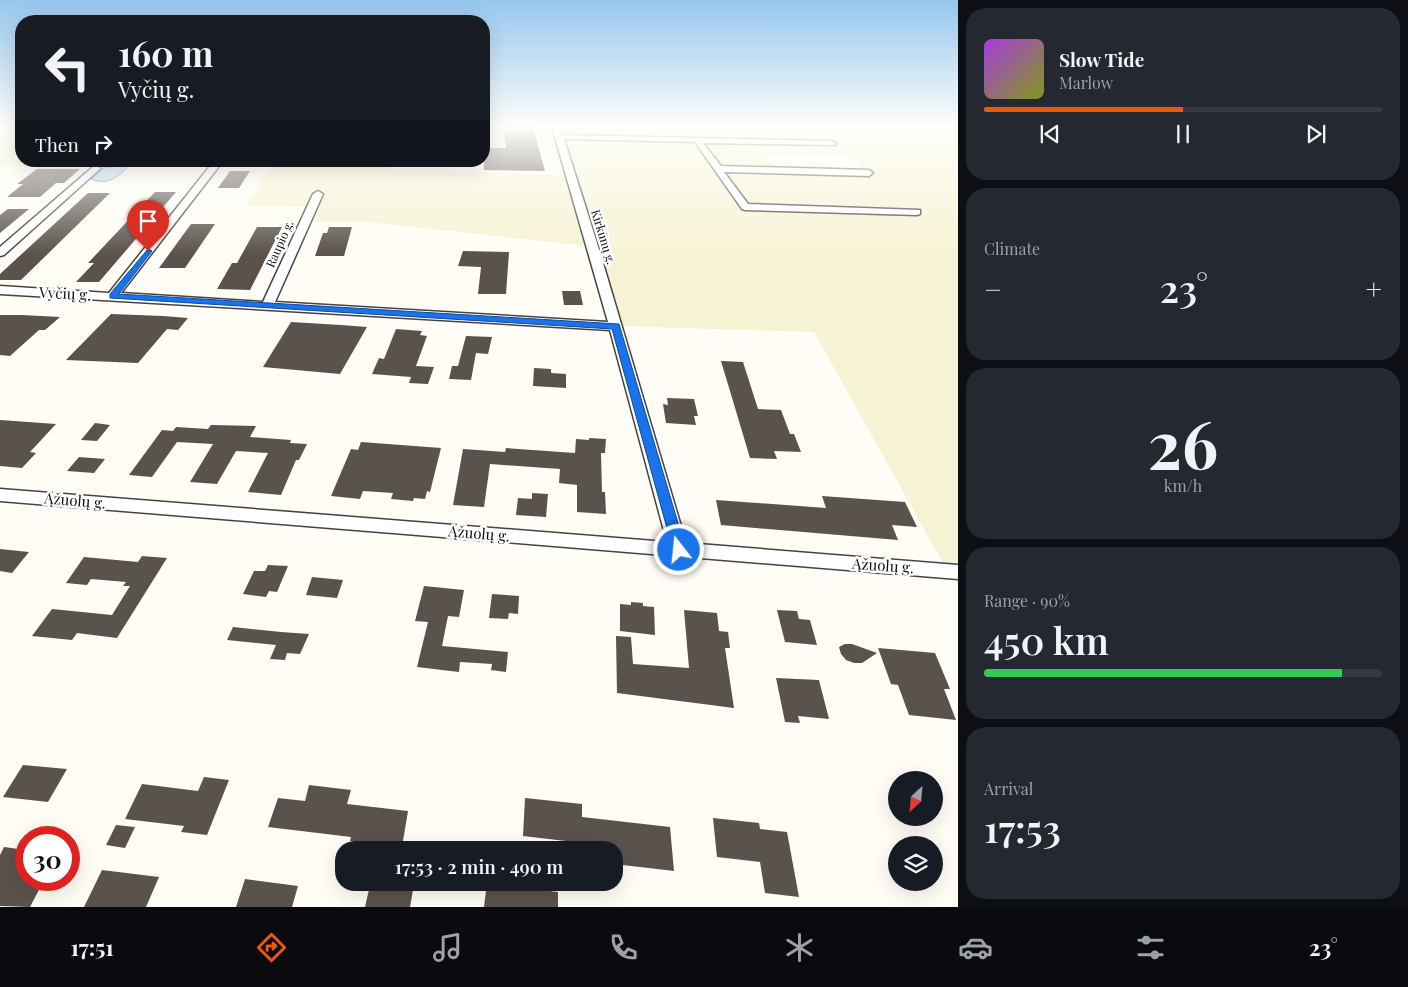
<!DOCTYPE html>
<meta charset="utf-8">
<style>
:root{--surface:#171b24;--page:#242831;--text:#f1f3f6;--muted:#9ea1a6;--line:#363941;--accent:#ea580c}
body{margin:0;font-family:"Playfair Display",serif;background:var(--page);color:var(--text);height:100vh;display:flex;flex-direction:column;font-size:19px;white-space:nowrap}
*{box-sizing:border-box;margin:0}
p{font-size:16px;color:var(--muted)}
.icon{flex:none;width:28px;height:28px;fill:none;stroke:currentColor;stroke-width:2;stroke-linecap:round;stroke-linejoin:round}
.map{position:relative;flex:1;overflow:hidden}
.details{display:flex;flex-direction:column;gap:8px;padding:8px;background:#0d0f14;width:450px}
.details>*{flex:none}
.hud{position:absolute;left:15px;top:15px;width:475px;height:152px;border-radius:20px;box-shadow:0 5px 20px #0002;background:#171b24;color:var(--text);overflow:hidden}
.needle{width:32px;rotate:206deg}
.tools{position:absolute;left:888px;top:771px;display:grid;gap:10px}
.tools a{display:grid;place-items:center;width:55px;height:55px;border-radius:50%;background:var(--surface);box-shadow:0 5px 20px #0002;font-size:25px}
.speed{position:absolute;left:15px;top:826px;display:flex;gap:10px;font-size:25px;font-weight:700;text-align:center}
.speed>*{display:grid;place-content:center;width:65px;height:65px;border-radius:50%;background:var(--surface);box-shadow:0 5px 20px #0002;line-height:1}
.speed .limit{border:8px solid #d22;background:#fff;color:#111}
.pin{position:absolute;display:grid;place-items:center;width:42px;height:42px;color:#fff;margin:-51px -21px;border-radius:50% 50% 50% 0;rotate:-45deg;box-shadow:0 0 5px #0007}
.pin .icon{rotate:45deg}
.me{position:absolute;width:55px;margin:-28px;rotate:344deg;stroke-linejoin:round;filter:drop-shadow(0 0 4px #0008)}
.turn{display:flex;align-items:center;gap:18px;height:105px;padding:0 20px;font-size:22px}
.turn .icon{width:65px;height:65px;stroke-width:2.5}
.turn b{display:block;font-size:35px;line-height:42px}
.then{display:flex;align-items:center;height:48px;padding:0 20px;background:#0003;gap:10px;font-size:19px}
.big{font-size:38px;font-weight:600;line-height:1.1}
.details .tile{flex:1;display:flex;flex-direction:column;justify-content:center;gap:8px;min-width:0;padding:0 18px;border-radius:20px;background:var(--page)}
.details .dial{align-items:center;gap:0}
.dial b{font-size:65px;line-height:1}
.song{display:flex;align-items:center;gap:15px}
.cover{width:60px;height:60px;border-radius:8px;background:linear-gradient(135deg,hsl(280 70% 55%),hsl(70 70% 35%))}
.played{height:5px;border-radius:2px;background:linear-gradient(90deg,var(--accent) 50%,var(--line) 50%)}
.keys{display:flex;justify-content:space-around;direction:ltr}
.heat{display:flex;justify-content:space-between;align-items:center;font-size:28px;direction:ltr}
.charge{height:8px;border-radius:4px;background:linear-gradient(90deg,#34c759 90%,var(--line) 0)}
.trip{position:absolute;left:335px;top:841px;width:288px;height:50px;border-radius:20px;background:var(--surface);box-shadow:0 5px 20px #0002;font-weight:600;line-height:50px;text-align:center}
.tabs{display:flex;height:80px;justify-content:space-around;align-items:center;background:#090b0e;color:var(--muted)}
.tabs .icon{width:35px;height:35px}
.tabs .on{color:var(--accent)}
.tabs b{font-size:22px;color:var(--text)}
main{display:flex;flex:1;min-height:0}
.map>svg:first-child{display:block}
</style>
<main>
<div class="map">
<svg width="958" height="907" viewBox="0 0 958 907">
<rect width="100%" height="100%" fill="#fffdf5"/>
<!-- industrial -->
<polygon fill="#eee6ef" points="486,127 556,127 559,136 489,136"/>
<!-- farmland -->
<g fill="#f6f3d4" fill-rule="evenodd">
<polygon points="0,127 21,127 21,161 101,161 94,167 0,166"/>
<polygon points="484,127 486,127 489,136 557,136 559,147 484,145"/>
<path d="M556 127H958V567L944 565 814 332 616 326ZM764 155 853 157 869 174 778 172Z"/>
<polygon points="275,161 391,161 390,169 566,175 588,246 369,222 313,222 315,207 247,206"/>
</g>
<!-- water -->
<path fill="#b9e0f7" stroke="#3f96cf" d="M119 166 128 167C116 179 107 185 91 179L104 168Z"/>
<!-- building -->
<g fill="#5a524d">
<polygon points="503,127 533,127 545,171 484,170 484,148 506,148"/>
<polygon points="37,169 80,169 64,183 56,183 40,197 7,197 23,184 17,184"/>
<polygon points="230,171 250,171 239,188 218,188"/>
<polygon points="155,192 176,192 99,282 76,282 94,263 88,263"/>
<polygon points="88,193 110,193 21,280 0,280 0,274"/>
<polygon points="8,209 29,209 0,233 0,215"/>
<polygon points="191,224 215,224 185,268 159,268"/>
<polygon points="257,227 282,227 250,290 217,289 232,263 237,263"/>
<polygon points="329,227 352,227 344,256 315,256 323,233 327,233"/>
<polygon points="463,251 509,252 506,294 478,294 481,267 458,266"/>
<polygon points="562,291 580,291 583,305 564,305"/>
<polygon points="111,314 163,316 188,318 178,330 167,329 138,363 66,360"/>
<polygon points="0,315 22,315 60,317 45,330 39,330 10,356 0,355"/>
<polygon points="291,322 341,325 367,327 340,374 263,367"/>
<polygon points="396,329 422,331 420,335 427,336 416,366 434,367 428,384 409,383 411,377 372,374 379,358 384,359"/>
<polygon points="466,336 492,337 488,354 476,353 471,380 449,379 452,366 458,366"/>
<polygon points="721,361 743,362 758,409 781,410 790,434 794,434 801,452 774,451 777,459 750,458"/>
<polygon points="534,368 551,369 551,373 566,374 566,388 533,386"/>
<polygon points="667,398 694,399 698,416 694,416 696,425 666,423 663,404 668,405"/>
<polygon points="0,420 56,424 30,452 36,453 22,468 0,466"/>
<polygon points="95,423 110,425 97,441 81,440"/>
<polygon points="211,425 256,426 250,437 291,440 290,443 307,444 299,460 296,460 281,495 248,492 268,453 236,451 217,484 190,482 213,444 177,442 152,477 129,475 162,430 173,431 176,427 208,429"/>
<polygon points="589,438 606,439 605,453 601,453 602,492 605,492 606,514 577,512 577,485 559,483 560,469 490,464 484,507 453,505 463,449 505,452 506,448 575,453 576,439 589,440"/>
<polygon points="361,442 441,448 430,492 427,491 425,499 414,498 413,501 391,499 393,493 363,491 360,499 331,496 351,449 358,450"/>
<polygon points="79,457 105,459 94,473 67,471"/>
<polygon points="532,493 548,494 546,517 516,515 518,498 532,499"/>
<polygon points="822,496 905,502 917,527 892,525 898,540 721,525 716,500 826,508"/>
<polygon points="0,549 29,552 12,573 0,571"/>
<polygon points="142,556 167,558 117,638 77,633 72,640 32,636 52,609 112,615 130,586 123,586 126,582 91,579 87,585 66,583 84,557 138,562"/>
<polygon points="268,565 288,566 277,592 269,591 266,597 243,594 254,571 265,571"/>
<polygon points="312,577 343,580 337,598 306,595"/>
<polygon points="424,586 464,590 459,617 448,616 442,646 508,652 506,672 491,670 492,664 460,662 459,672 417,667 428,622 415,621"/>
<polygon points="492,594 519,596 518,614 509,613 508,619 489,618"/>
<polygon points="631,602 643,603 643,606 654,607 655,635 620,631 620,604 631,605"/>
<polygon points="684,610 717,613 719,631 728,632 730,648 725,648 734,708 617,693 616,636 631,637 633,664 689,668"/>
<polygon points="777,610 797,611 799,619 810,620 817,645 785,642"/>
<polygon points="233,627 281,632 309,634 300,654 287,653 285,660 270,659 276,645 227,640"/>
<polygon points="845,644 852,644 877,653 862,663 854,663 846,660 841,654 839,647"/>
<polygon points="878,648 935,653 950,689 944,689 956,720 909,715 898,685 891,684"/>
<polygon points="776,678 819,680 829,719 798,716 800,723 785,722"/>
<polygon points="23,765 67,769 48,802 3,797"/>
<polygon points="204,777 229,780 207,835 181,832 184,826 125,819 142,784 198,791"/>
<polygon points="309,785 351,790 347,804 408,811 402,847 350,841 351,837 268,827 278,798 305,801"/>
<polygon points="525,798 582,804 582,817 670,827 674,871 614,864 614,850 600,850 600,845 523,836"/>
<polygon points="713,818 759,823 760,829 787,832 799,897 765,893 760,862 717,857"/>
<polygon points="116,825 135,827 125,848 106,845"/>
<polygon points="4,847 26,850 26,880 44,880 30,907 0,906 0,855"/>
<polygon points="102,870 159,877 146,907 84,907"/>
<polygon points="245,879 298,886 292,907 236,907"/>
<polygon points="487,883 558,892 558,907 484,907"/>
<polygon points="370,885 413,890 410,907 365,907"/>
</g>
<g fill="none" stroke-linecap="round" stroke-linejoin="round">
<defs>
<g id="street">
<polygon points="552,127 560,127 562,135 832,141 836,143 835,145 703,143 721,166 869,170 873,173 869,176 724,172 748,204 920,210 920,214 917,215 745,210 742,209 695,142 564,139 598,246 686,543 958,565 958,579 0,501 0,489 667,542 610,330 0,294 0,286 109,293 214,161 223,161 121,293 263,302 313,194 318,191 323,194 275,302 608,322"/>
<polygon points="94,166 101,168 4,255 0,256 0,247"/>
</g>
</defs>
<!-- street casing -->
<use href="#street" stroke="#444" stroke-width="3"/>
<!-- street -->
<use href="#street" fill="#fff" fill-rule="evenodd"/>
</g>
<!-- sky -->
<linearGradient id="sky" x2="0" y2="1"><stop stop-color="#95c6ee"/><stop offset="0.5" stop-color="#fffefa"/><stop offset="1" stop-color="#fffefa" stop-opacity="0"/></linearGradient>
<rect width="958" height="254" fill="url(#sky)"/>
<!-- route -->
<polygon fill="#1a73e8" stroke="#114b97" points="148,249 152,251 119,294 619,324 686,550 679,555 673,550 612,329 110,298 110,294"/>
<g text-anchor="middle" stroke-width="5" stroke-linejoin="round" paint-order="stroke">
<!-- far-street labels -->
<g font-size="12" fill="#111" stroke="#fff">
<text transform="translate(603 237) rotate(73)" y="4">Kirkūnų g.</text>
<text transform="translate(280 244) rotate(-66)" y="4">Raupio g.</text>
</g>
<!-- street labels -->
<g font-size="15" fill="#111" stroke="#fff">
<text transform="translate(65 294) rotate(3)" y="5">Vyčių g.</text>
<text transform="translate(75 501) rotate(5)" y="5">Ąžuolų g.</text>
<text transform="translate(479 534) rotate(5)" y="5">Ąžuolų g.</text>
<text transform="translate(883 566) rotate(4)" y="5">Ąžuolų g.</text>
</g>
</g>
</svg>
<div class="tools">
<a><svg class="needle" viewBox="-14 -14 28 28"><path d="M0-13l5 13h-10z" fill="#e53935"/><path d="M0 13l5-13h-10z" fill="#9ea1a6"/></svg></a>
<a><svg class="icon" aria-label="layers" viewBox="0 0 24 24"><path d="M12 4l9 5-9 5-9-5zM3 14l9 5 9-5"/></svg></a>
</div>
<div class="speed"><div class="limit">30</div></div>
<div class="pin" style="left:148px;top:251px;background:#d93025"><svg class="icon" aria-label="arrive" viewBox="0 0 24 24"><path d="M6 21V4h12l-3 4 3 4H6"/></svg></div>
<svg class="me" style="left:679px;top:550px" viewBox="-20 -20 40 40"><circle r="17" fill="#1a73e8" stroke="#fff" stroke-width="3"/><path d="M0-11L8 9 0 5-8 9z" fill="#fff"/></svg>
<div class="trip">17:53 · 2 min · 490 m</div>
<div class="hud">
<div class="turn"><svg class="icon" aria-label="left" viewBox="0 0 24 24"><path d="M17 20v-9H6M10 6l-5 5 5 5"/></svg><div><b>160 m</b>Vyčių g.</div></div>
<div class="then">Then<svg class="icon" aria-label="right" viewBox="0 0 24 24"><path d="M7 20v-9h11M14 6l5 5-5 5"/></svg></div>
</div>
</div>
<section class="details">
<div class="tile">
<div class="song"><i class="cover"></i><div><b>Slow Tide</b><p>Marlow</p></div></div>
<div class="played"></div>
<div class="keys"><svg class="icon" aria-label="previous" viewBox="0 0 24 24"><path d="M18 5L8 12l10 7zM5 5v14"/></svg><svg class="icon" aria-label="pause" viewBox="0 0 24 24"><path d="M8 5v14M16 5v14"/></svg><svg class="icon" aria-label="next" viewBox="0 0 24 24"><path d="M6 5l10 7-10 7zM19 5v14"/></svg></div>
</div>
<div class="tile"><p>Climate</p>
<div class="heat"><a>−</a><b class="big">23°</b><a>+</a></div>
</div>
<div class="tile dial"><b>26</b><p>km/h</p></div>
<div class="tile"><p>Range · 90%</p><b class="big">450 km</b><div class="charge"></div></div>
<div class="tile"><p>Arrival</p><b class="big">17:53</b></div>
</section>
</main>
<nav class="tabs">
<b>17:51</b>
<svg class="icon on" aria-label="directions" viewBox="0 0 24 24"><path d="M12 3l9 9-9 9-9-9zM9 14v-3h6M13 9l2 2-2 2"/></svg>
<svg class="icon" aria-label="music" viewBox="0 0 24 24"><path d="M9 18V5l10-2v13"/><circle cx="6" cy="18" r="3"/><circle cx="16" cy="16" r="3"/></svg>
<svg class="icon" aria-label="phone" viewBox="0 0 24 24"><path d="M5 4h4l2 5-3 2q2 4 5 5l2-3 5 2v4C11 20 4 13 5 4z"/></svg>
<svg class="icon" aria-label="climate" viewBox="0 0 24 24"><path d="M12 3v18M4 7l16 10M4 17L20 7"/></svg>
<svg class="icon" aria-label="car" viewBox="0 0 24 24"><path d="M5 17H2v-5l4-1 3-4h7l3 4 3 1v5h-3M9 17h6M6 11h13"/><circle cx="7" cy="17" r="2"/><circle cx="17" cy="17" r="2"/></svg>
<svg class="icon" aria-label="filters" viewBox="0 0 24 24"><path d="M4 7h16M4 17h16"/><circle cx="9" cy="7" r="2"/><circle cx="15" cy="17" r="2"/></svg>
<b>23°</b>
</nav>
